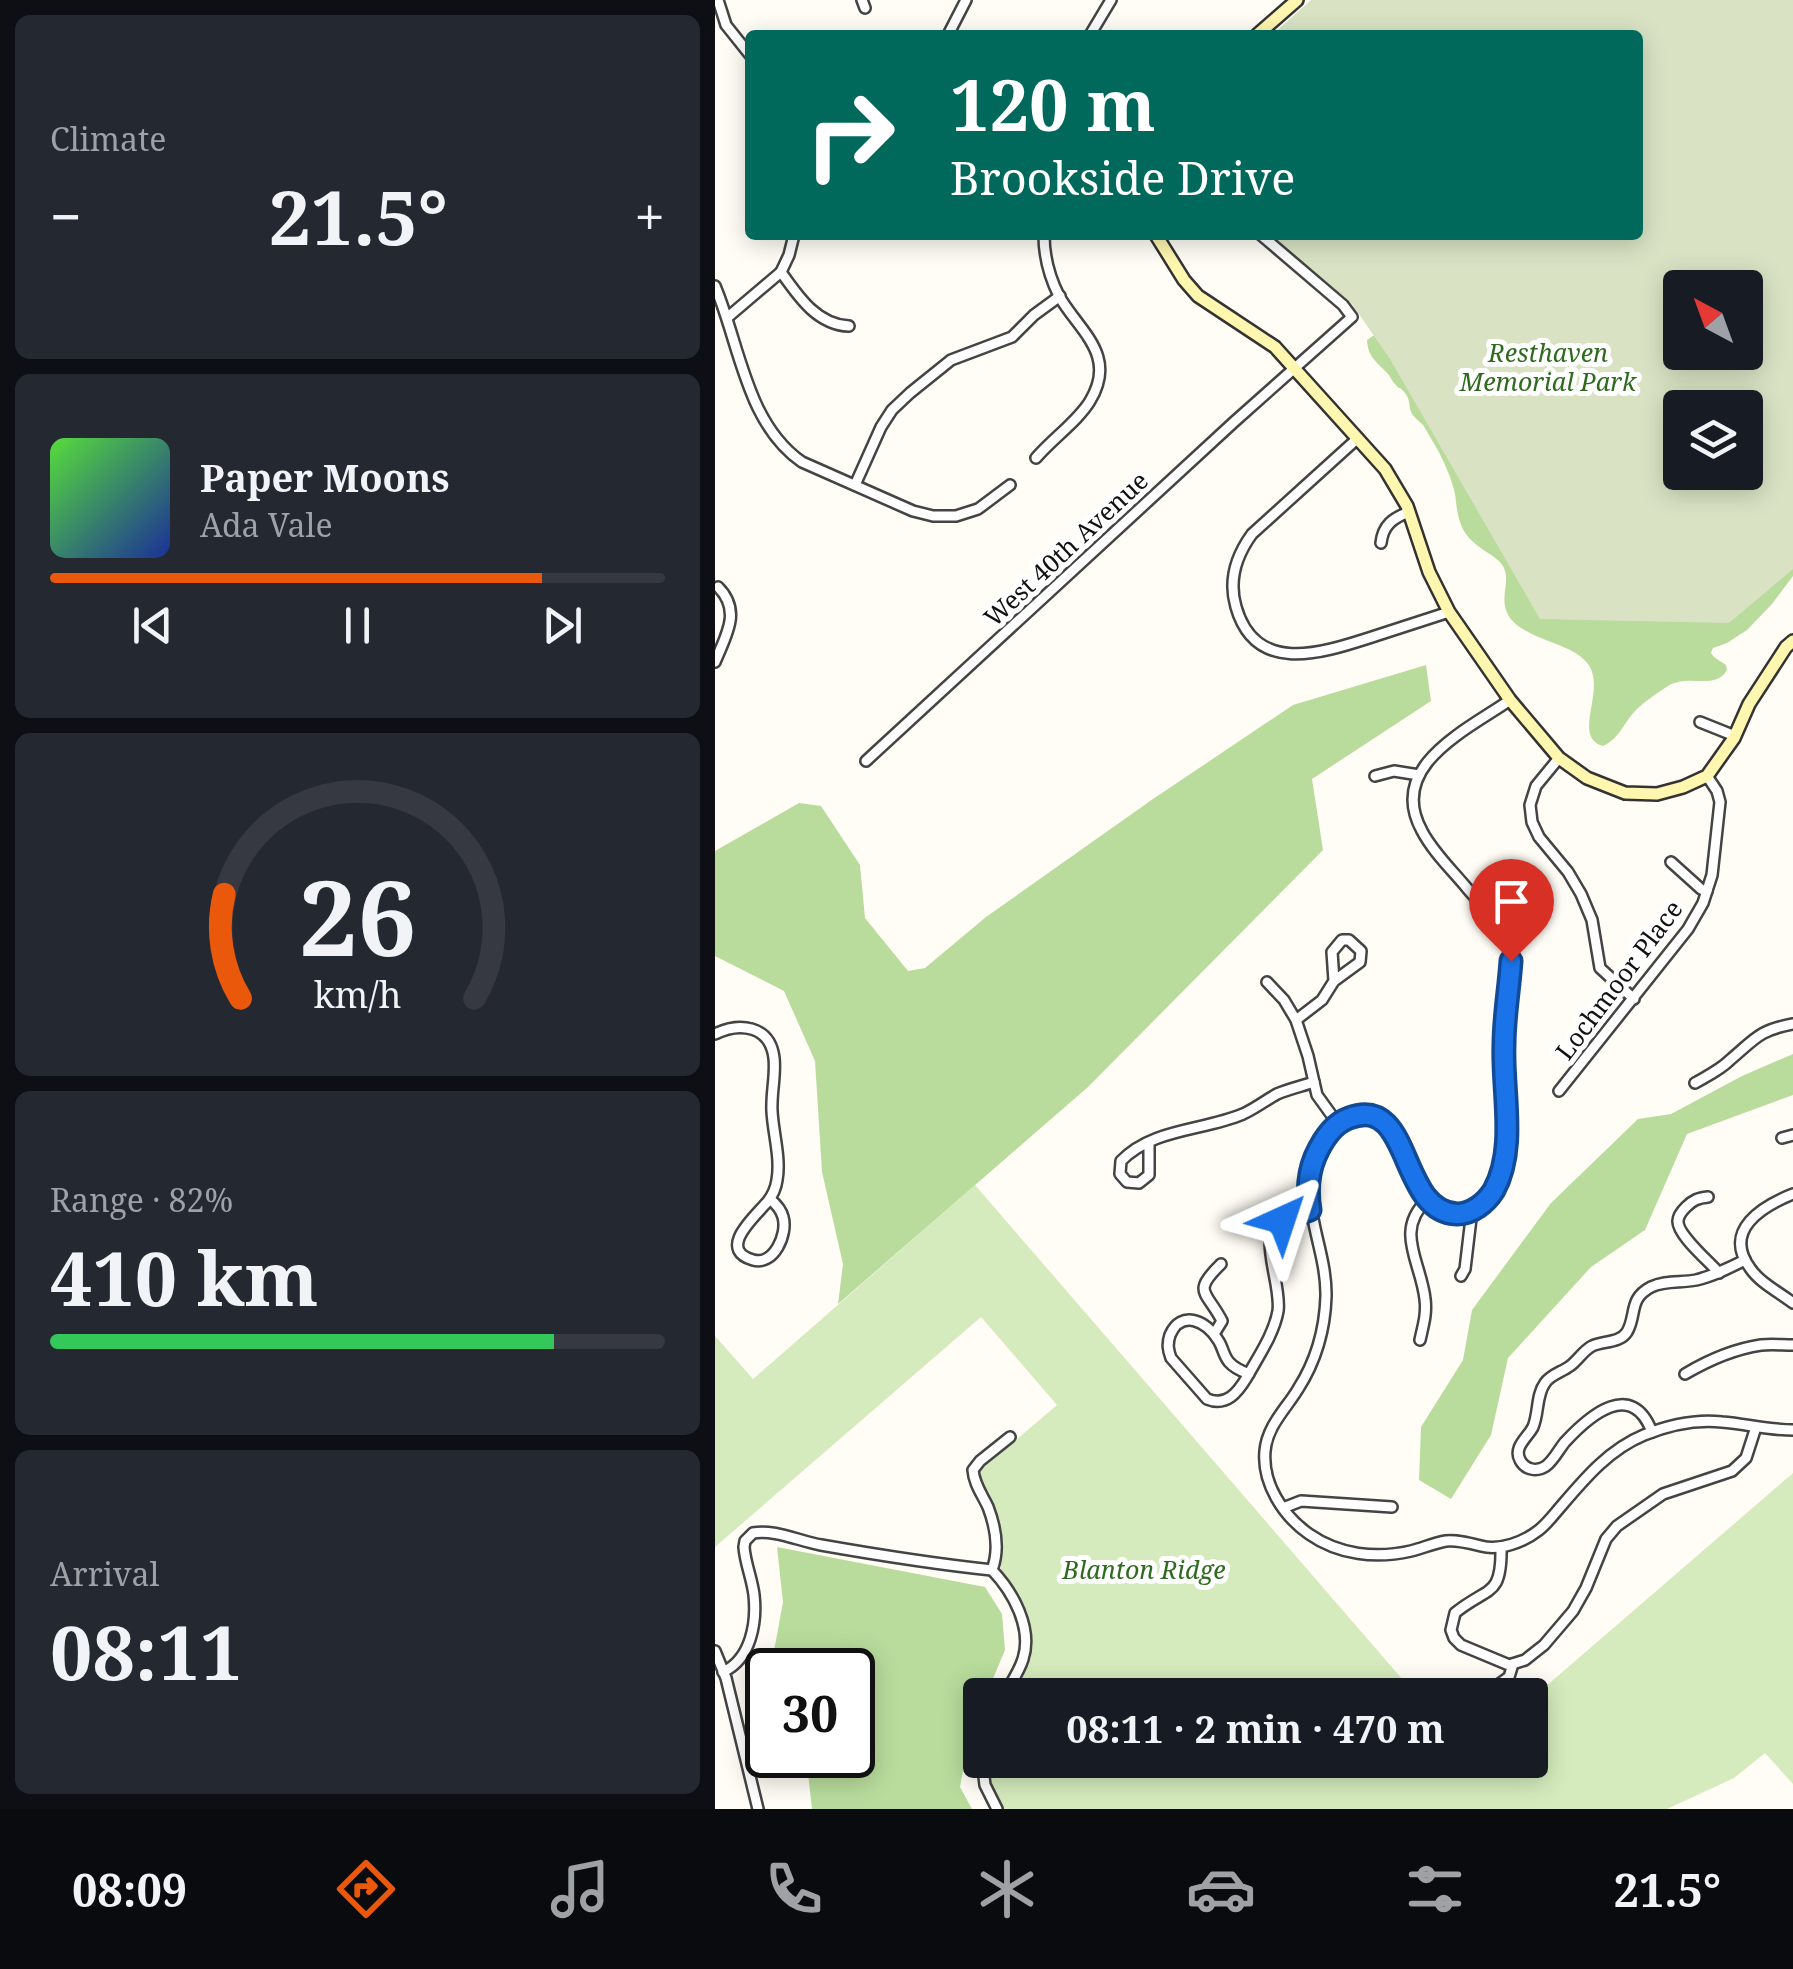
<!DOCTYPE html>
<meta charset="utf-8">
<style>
:root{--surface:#171b24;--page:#242831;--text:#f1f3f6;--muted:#9ea1a6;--line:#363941;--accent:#ea580c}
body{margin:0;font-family:"Noto Serif",serif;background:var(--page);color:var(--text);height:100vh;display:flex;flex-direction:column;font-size:38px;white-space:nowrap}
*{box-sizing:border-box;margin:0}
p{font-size:32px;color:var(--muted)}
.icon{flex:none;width:55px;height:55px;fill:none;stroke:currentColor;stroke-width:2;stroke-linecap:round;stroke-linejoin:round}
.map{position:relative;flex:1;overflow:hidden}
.drawer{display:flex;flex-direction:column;gap:15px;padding:15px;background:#0d0f14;width:715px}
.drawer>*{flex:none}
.banner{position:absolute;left:30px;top:30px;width:898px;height:210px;border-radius:10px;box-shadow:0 5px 25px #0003;background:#00695c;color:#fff;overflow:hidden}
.needle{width:65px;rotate:319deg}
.controls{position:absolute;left:948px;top:270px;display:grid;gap:20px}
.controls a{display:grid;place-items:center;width:100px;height:100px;border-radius:10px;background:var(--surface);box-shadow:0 5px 25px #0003;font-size:50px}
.speed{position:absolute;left:30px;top:1648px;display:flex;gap:20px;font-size:50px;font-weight:700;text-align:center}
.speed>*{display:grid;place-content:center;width:130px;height:130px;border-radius:50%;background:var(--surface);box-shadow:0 5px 25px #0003;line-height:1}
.speed .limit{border:5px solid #111;border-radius:15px;background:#fff;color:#111}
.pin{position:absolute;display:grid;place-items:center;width:85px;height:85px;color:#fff;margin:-102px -42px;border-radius:50% 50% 50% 0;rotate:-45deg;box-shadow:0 0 10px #0007}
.pin .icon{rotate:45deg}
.me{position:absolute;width:110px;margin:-55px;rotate:42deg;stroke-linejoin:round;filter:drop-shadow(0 0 8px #0008)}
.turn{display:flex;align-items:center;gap:35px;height:210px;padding:0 40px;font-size:45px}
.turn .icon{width:130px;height:130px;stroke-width:2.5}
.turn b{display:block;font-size:70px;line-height:85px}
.big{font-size:75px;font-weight:700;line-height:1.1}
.drawer .widget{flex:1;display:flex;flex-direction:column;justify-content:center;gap:15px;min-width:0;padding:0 35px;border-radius:15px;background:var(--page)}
.drawer .dial{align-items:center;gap:0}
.dial svg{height:260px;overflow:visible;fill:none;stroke:var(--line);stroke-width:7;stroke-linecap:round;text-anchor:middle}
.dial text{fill:var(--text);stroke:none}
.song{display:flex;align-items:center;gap:30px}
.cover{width:120px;height:120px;border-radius:15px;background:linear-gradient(135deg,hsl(110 70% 55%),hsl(230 70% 35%))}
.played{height:10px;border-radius:5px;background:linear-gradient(90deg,var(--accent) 80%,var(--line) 80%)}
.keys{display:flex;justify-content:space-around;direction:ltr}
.heat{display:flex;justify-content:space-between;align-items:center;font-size:55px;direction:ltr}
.charge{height:15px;border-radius:8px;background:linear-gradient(90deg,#34c759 82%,var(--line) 0)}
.trip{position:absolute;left:248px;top:1678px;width:585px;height:100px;border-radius:10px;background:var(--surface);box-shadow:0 5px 25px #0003;font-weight:700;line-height:100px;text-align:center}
.tab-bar{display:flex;height:160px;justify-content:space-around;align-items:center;background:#090b0e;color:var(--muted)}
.tab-bar .icon{width:70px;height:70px}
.tab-bar .on{color:var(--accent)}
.tab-bar b{font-size:45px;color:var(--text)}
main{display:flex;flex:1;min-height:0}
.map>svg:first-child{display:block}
</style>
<main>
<section class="drawer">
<div class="widget"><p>Climate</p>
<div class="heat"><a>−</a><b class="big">21.5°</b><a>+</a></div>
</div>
<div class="widget">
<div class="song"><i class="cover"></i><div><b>Paper Moons</b><p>Ada Vale</p></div></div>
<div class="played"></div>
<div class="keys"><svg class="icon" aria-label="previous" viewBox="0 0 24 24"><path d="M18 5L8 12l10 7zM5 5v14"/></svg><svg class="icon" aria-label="pause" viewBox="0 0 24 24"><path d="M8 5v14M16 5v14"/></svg><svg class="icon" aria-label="next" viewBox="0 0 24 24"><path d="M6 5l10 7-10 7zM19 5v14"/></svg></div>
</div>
<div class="widget dial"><svg viewBox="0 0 100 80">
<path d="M14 69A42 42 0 1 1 86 69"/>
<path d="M14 69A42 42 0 0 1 9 37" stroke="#ea580c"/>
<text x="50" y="56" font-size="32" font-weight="700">26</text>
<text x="50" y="72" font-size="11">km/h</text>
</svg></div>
<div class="widget"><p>Range · 82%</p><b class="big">410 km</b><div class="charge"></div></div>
<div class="widget"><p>Arrival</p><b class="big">08:11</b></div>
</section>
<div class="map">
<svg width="1078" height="1809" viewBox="0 0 1078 1809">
<rect width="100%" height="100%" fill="#fffdf5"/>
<!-- green -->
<g fill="#d5ebbd">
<polygon points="260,1185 701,1695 295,1695 316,1658 316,1633 312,1611 286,1572 286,1551 280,1516 261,1474 342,1405 266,1317 0,1547 0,1336 38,1379"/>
<polygon points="1078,1473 1078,1784 1050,1753 1019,1778 952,1809 286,1809 273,1784 272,1760 815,1760 815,1700"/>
</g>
<!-- forest -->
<g fill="#b9dc9c">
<path d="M664 332 857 543 1078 454V576L1057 604 1032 630 1012 643 998 648 996 653 999 657 1011 665 1012 670C1000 691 974 673 953 686 942 693 930 701 920 711 908 724 905 738 888 746 856 737 892 690 873 664 858 643 813 641 795 618 782 599 797 582 788 566 782 555 760 549 749 531 742 518 742 508 740 494 737 479 728 459 720 445 716 439 712 431 708 425 706 423 699 417 697 414 693 407 696 400 690 393 681 383 688 393 679 383 675 378 675 375 670 371 660 360 653 357 652 340Z"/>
<polygon points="711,665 716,701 597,779 608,850 373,1087 123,1304 128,1264 107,1172 100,1061 69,991 0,956 0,851 84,803 106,806 145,865 150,918 193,971 210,968 271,917 438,799 578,705"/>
<polygon points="1078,1054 1078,1095 972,1134 930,1230 876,1267 793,1358 776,1435 736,1499 704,1480 706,1427 748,1360 757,1310 836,1203 923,1119 956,1114 1027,1076"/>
<polygon points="62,1547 270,1587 287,1614 290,1650 271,1695 265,1695 265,1711 253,1743 245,1787 257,1809 97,1809 93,1773 85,1755 138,1755 138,1670 59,1670 57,1662 68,1602"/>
</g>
<!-- cemetery -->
<path fill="#d9e3c4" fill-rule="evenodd" d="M596 0H1078V569L1014 623 825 619 675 359 637 304 555 235H922V35H557ZM965 288H1030V352H965ZM965 408H1030V472H965Z"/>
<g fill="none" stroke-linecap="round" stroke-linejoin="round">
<defs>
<g id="street">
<polyline points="3,0 11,25 35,55"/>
<polyline points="147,0 150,8"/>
<polyline points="233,35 251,0"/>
<polyline points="375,35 396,0"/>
<polyline points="66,272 74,255 79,235"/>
<path d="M0 286C25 345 31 423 87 462L198 511 218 516H241L263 509 295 485"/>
<path d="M13 317 66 272C83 296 102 325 134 326"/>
<path d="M643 438 537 534C521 556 513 580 521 607 541 677 610 652 660 636 684 628 709 620 734 612"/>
<path d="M321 458C337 439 363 421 375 401 403 355 364 331 344 296 334 276 329 257 329 235"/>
<polyline points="140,485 166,427 177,410 195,393 236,360 297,337 319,315 345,296"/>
<path d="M666 543C668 525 678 518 694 512"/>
<path d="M0 662C11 635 27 611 3 587"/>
<path d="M795 700C752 730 671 766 707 831 718 852 736 869 751 887 766 905 785 922 793 945 801 967 792 992 790 1015 788 1035 787 1057 788 1078 790 1115 798 1158 778 1191 770 1204 757 1214 742 1214 733 1214 724 1212 717 1206 689 1183 689 1098 635 1118 621 1123 611 1135 604 1148 579 1198 612 1245 611 1296 610 1329 601 1361 583 1389 571 1409 552 1426 550 1451 547 1483 568 1516 594 1534 624 1555 661 1559 696 1551 708 1548 719 1543 731 1541 743 1540 754 1543 766 1546 785 1551 809 1542 824 1530 833 1523 840 1513 848 1504 871 1477 895 1449 929 1435 954 1425 980 1419 1007 1422 1031 1424 1054 1430 1078 1430"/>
<polyline points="985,722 1020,736"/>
<polyline points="844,758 821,786 815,805 817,822 824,837 853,872 866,894 877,920 885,968 919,999"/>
<polyline points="151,761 519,422 637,317 628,305 546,235"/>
<polyline points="660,776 679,771 704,775"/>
<polyline points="956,862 986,889 992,891"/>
<polyline points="552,982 569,1000 581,1020 593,1056 602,1095 623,1124"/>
<polyline points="581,1020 607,1000 619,981 645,962 646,951 634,940 627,940 617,952 619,981"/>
<path d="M0 1034C24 1022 55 1025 59 1058 61 1075 56 1093 57 1111 58 1133 66 1158 62 1180 61 1187 57 1196 53 1201 43 1214 0 1249 38 1260 59 1266 73 1234 68 1217 66 1209 61 1204 55 1199"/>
<path d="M980 1083C992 1076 1005 1070 1015 1060 1040 1039 1044 1030 1078 1024"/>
<polyline points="844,1091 973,929 988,903 997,875 1005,802 1002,791 992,776"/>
<polyline points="1067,1138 1078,1135"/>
<path d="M434 1142V1175L424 1183 412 1182 405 1174 406 1161C438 1128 488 1131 528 1114 541 1108 551 1100 562 1094 574 1089 587 1086 599 1082"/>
<path d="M1078 1194C1048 1206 1007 1230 1035 1268 1045 1283 1064 1292 1078 1303"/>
<path d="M993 1197C983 1198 978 1200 971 1207 967 1211 963 1216 963 1221 962 1235 995 1262 1004 1273"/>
<polyline points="746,1276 750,1269 757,1210"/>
<path d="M499 1334 507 1321C492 1291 476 1293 506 1264"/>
<path d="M705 1340C708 1326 712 1314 710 1299 706 1262 679 1231 712 1200"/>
<path d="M534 1374C526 1371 519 1368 514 1362 508 1355 508 1347 503 1340 492 1321 466 1309 455 1335 452 1344 453 1350 456 1358L492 1399C512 1407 523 1392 532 1377 543 1357 559 1334 563 1311 567 1284 542 1236 565 1221 574 1215 585 1213 595 1210"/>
<path d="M970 1374C992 1361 1019 1349 1046 1345 1056 1344 1067 1345 1078 1345"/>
<path d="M937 1432C917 1379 875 1415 850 1442 844 1449 839 1460 831 1466 822 1472 810 1470 805 1460 798 1447 813 1437 818 1427 824 1413 821 1395 830 1383 835 1375 847 1372 855 1366 863 1360 868 1351 877 1346 888 1341 905 1343 912 1332 922 1315 913 1299 936 1287 950 1280 966 1283 981 1280 998 1276 1014 1268 1030 1260"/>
<polyline points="568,1508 586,1501 677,1507"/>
<path d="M786 1547C787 1598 773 1586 740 1613L736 1630 739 1638 746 1645 794 1665 810 1660 829 1645 858 1611 871 1588 891 1539 902 1526 948 1494 1017 1471 1031 1458 1041 1427"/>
<path d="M277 1570C285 1549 281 1528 273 1507 267 1494 259 1484 258 1470L265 1461 295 1437"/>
<path d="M277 1570C298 1592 318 1628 308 1659 304 1672 296 1683 289 1695"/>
<polyline points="0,1651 11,1678 43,1809"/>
<path d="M8 1672C36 1659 42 1623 39 1595 37 1578 30 1563 29 1547L30 1541 38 1533C59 1529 84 1541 106 1545 163 1555 220 1564 277 1570"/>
<polyline points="769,1695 794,1677 798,1664"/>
<polyline points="267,1760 270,1785 282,1809"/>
</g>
<g id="secondary">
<polyline points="542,35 582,0"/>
<polyline points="441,235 469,280 483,296 560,347 670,469 692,506 714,572 734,612 795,700 844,758 872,778 910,793 942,794 968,787 992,776 1019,738 1034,704 1071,647 1078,641"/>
</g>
</defs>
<!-- street casing -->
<use href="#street" stroke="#444" stroke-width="14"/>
<!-- secondary casing -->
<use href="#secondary" stroke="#333" stroke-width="16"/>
<!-- street -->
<use href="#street" stroke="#fff" stroke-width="9"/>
<!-- secondary -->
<use href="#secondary" stroke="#fff6b0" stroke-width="11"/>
</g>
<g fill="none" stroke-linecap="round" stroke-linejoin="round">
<defs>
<path id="route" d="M567 1220 595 1210C592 1192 593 1174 600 1157 607 1141 617 1124 634 1118 698 1094 683 1212 742 1214 757 1214 771 1203 779 1190 802 1148 787 1091 789 1045 789 1017 794 990 796 961"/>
</defs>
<!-- route casing -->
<use href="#route" stroke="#114b97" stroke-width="25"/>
<!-- route -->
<use href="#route" stroke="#1a73e8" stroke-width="18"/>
</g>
<g text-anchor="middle" stroke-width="10" stroke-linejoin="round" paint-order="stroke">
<!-- park labels -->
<g font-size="25" font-style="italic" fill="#2f6b1f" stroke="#fff">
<text x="833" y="362">Resthaven<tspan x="833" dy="29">Memorial Park</tspan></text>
<text x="429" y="1579">Blanton Ridge</text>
</g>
<!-- street labels -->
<g font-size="25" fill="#111" stroke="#fff">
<text transform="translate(351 549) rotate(-43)" y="9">West 40th Avenue</text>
<text transform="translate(904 980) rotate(-53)" y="9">Lochmoor Place</text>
</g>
</g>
</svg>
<div class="controls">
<a><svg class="needle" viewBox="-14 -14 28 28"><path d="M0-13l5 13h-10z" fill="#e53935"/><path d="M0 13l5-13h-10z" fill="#9ea1a6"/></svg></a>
<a><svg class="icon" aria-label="layers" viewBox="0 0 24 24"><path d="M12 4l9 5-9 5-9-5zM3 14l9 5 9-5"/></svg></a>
</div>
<div class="speed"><div class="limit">30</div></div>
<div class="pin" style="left:796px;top:961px;background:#d93025"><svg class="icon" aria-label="arrive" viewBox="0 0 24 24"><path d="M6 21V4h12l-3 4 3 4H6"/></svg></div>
<svg class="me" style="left:567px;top:1220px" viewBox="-20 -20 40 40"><path d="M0-17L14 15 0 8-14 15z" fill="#1a73e8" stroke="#fff" stroke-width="4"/></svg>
<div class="trip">08:11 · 2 min · 470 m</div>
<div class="banner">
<div class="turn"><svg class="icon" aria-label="right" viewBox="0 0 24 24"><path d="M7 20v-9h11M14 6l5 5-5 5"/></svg><div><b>120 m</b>Brookside Drive</div></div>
</div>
</div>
</main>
<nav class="tab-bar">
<b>08:09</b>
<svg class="icon on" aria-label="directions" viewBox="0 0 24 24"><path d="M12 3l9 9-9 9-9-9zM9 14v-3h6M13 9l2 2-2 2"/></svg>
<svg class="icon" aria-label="music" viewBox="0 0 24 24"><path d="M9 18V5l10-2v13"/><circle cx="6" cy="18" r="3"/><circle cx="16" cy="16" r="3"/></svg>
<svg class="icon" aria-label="phone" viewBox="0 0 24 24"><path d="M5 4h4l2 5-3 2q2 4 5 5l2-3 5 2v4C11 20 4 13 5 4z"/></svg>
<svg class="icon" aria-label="climate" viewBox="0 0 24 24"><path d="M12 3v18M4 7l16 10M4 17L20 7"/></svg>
<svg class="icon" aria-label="car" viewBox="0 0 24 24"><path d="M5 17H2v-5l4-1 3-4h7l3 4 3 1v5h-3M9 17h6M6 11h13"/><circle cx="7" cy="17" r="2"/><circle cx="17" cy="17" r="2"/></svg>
<svg class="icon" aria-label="filters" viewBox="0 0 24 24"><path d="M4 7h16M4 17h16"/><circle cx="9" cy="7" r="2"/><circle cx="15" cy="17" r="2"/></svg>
<b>21.5°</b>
</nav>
